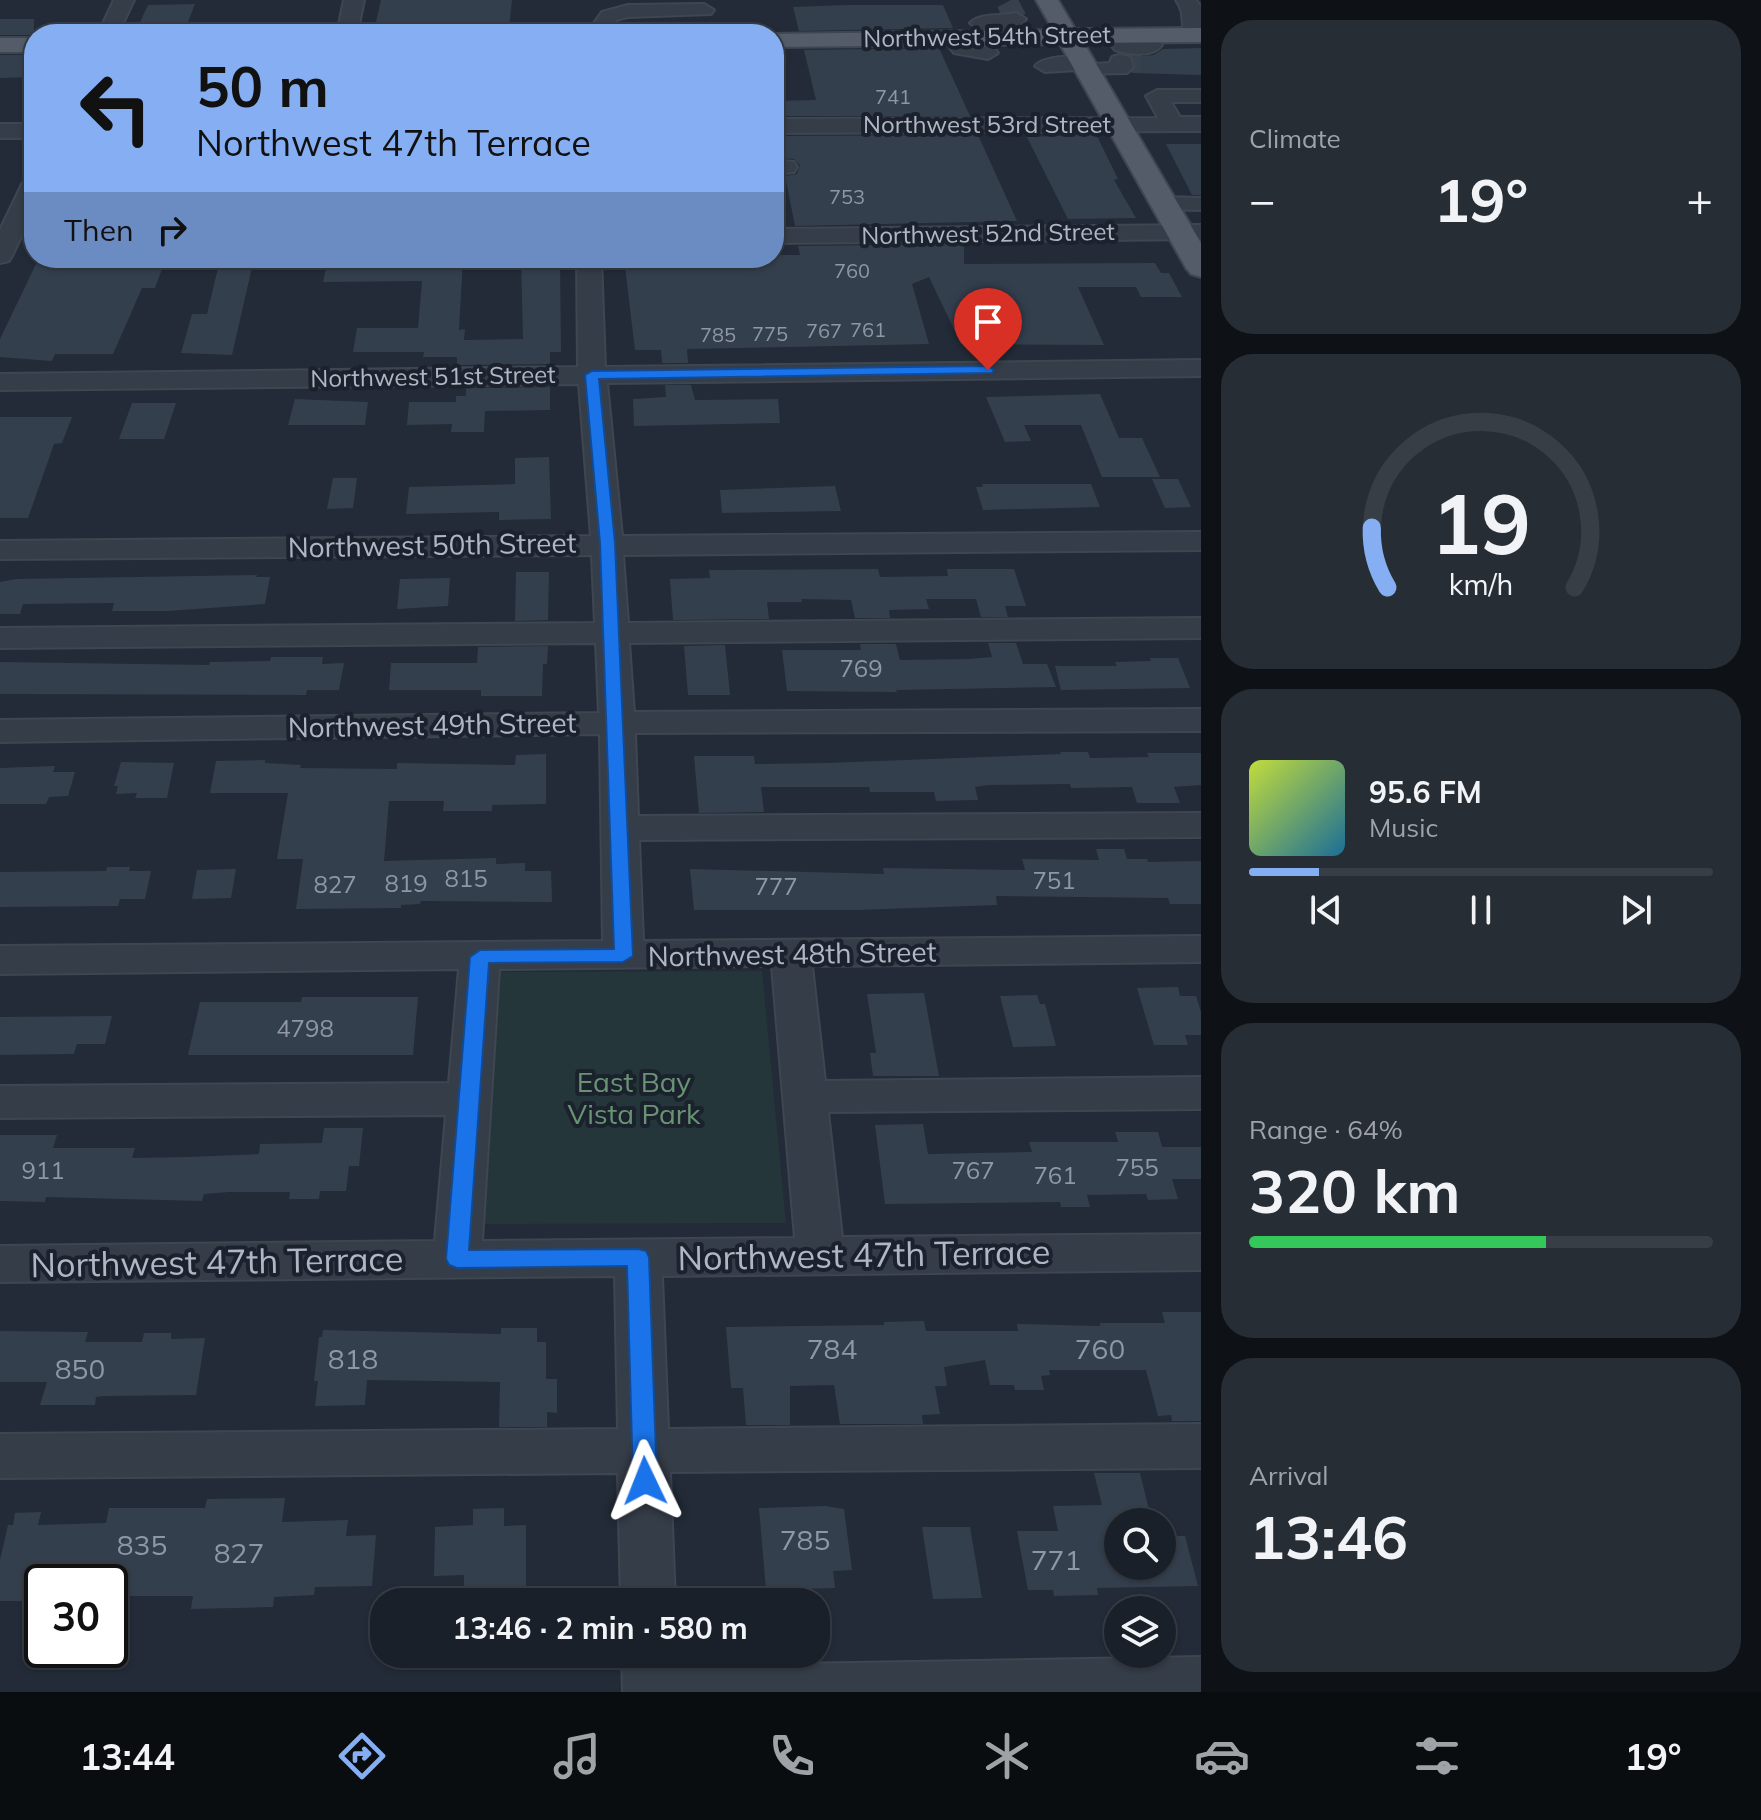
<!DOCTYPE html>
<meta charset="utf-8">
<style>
:root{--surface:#1a2029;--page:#272d35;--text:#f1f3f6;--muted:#9fa3a8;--line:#383e46;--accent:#86aff3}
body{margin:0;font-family:Mulish,sans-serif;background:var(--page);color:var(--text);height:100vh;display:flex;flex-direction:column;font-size:30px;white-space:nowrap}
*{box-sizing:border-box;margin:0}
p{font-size:26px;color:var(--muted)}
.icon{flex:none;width:44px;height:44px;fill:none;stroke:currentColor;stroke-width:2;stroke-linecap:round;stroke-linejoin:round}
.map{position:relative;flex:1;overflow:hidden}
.drawer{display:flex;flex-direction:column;gap:20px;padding:20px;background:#0e1217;width:560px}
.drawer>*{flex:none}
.hud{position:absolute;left:24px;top:24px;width:760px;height:244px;border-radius:32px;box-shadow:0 2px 6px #0004,0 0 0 2px var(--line);background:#86aff3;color:#111;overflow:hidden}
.tools{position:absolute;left:1104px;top:1508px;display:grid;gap:16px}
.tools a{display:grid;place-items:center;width:72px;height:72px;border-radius:50%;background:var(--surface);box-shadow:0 2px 6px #0004,0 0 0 2px var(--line);font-size:40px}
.speed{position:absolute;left:24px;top:1564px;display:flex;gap:16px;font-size:40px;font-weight:700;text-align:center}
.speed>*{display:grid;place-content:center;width:104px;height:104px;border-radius:50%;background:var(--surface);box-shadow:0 2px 6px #0004,0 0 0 2px var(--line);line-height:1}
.speed .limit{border:4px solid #111;border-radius:12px;background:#fff;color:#111}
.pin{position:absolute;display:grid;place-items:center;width:68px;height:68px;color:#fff;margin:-82px -34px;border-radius:50% 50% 50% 0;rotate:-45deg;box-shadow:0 0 8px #0007}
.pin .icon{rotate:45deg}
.me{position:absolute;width:88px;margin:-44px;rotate:358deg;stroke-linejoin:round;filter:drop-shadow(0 0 6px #0008)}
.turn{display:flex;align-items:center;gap:28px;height:168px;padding:0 40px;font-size:36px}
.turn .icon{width:104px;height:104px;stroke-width:2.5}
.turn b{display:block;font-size:56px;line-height:68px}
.then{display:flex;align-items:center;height:76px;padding:0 40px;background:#0003;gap:16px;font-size:30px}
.big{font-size:60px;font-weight:700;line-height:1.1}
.drawer .card{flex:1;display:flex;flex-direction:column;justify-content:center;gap:12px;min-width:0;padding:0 28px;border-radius:32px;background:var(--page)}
.drawer .dial{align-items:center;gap:0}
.dial svg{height:208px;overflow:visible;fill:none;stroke:var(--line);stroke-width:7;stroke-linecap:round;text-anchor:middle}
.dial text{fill:var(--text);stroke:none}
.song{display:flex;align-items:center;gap:24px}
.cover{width:96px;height:96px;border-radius:12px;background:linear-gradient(135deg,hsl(70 70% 55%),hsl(200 70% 35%))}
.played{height:8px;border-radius:4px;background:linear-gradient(90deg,var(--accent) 15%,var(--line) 15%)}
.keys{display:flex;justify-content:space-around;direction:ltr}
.heat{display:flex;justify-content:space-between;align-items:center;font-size:44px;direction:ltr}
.charge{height:12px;border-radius:6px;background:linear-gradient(90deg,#34c759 64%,var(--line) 0)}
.trip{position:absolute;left:370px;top:1588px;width:460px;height:80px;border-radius:32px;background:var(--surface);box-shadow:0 2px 6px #0004,0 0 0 2px var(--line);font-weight:700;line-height:80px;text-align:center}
.menu{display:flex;height:128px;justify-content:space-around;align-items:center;background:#0a0d10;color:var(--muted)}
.menu .icon{width:56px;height:56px}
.menu .active{color:var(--accent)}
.menu b{font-size:36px;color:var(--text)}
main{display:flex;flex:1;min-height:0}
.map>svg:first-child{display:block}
</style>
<main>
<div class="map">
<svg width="1201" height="1692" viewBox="0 0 1201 1692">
<rect width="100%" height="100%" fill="#222b37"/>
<!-- green -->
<polygon fill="#243639" points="762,971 786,1223 483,1224 495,972"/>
<!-- building -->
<g fill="#343f4e">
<polygon points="381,0 512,0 509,28 374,30"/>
<polygon points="195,4 184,32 136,31 148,5"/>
<polygon points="846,5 943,5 953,28 799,31 793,7"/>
<rect x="0" y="19" width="34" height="16"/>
<polygon points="939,48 970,116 774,116 774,101 816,100 804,50"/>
<polygon points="1201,48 1201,75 1131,73 1136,66 1133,57 1154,55 1163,49"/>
<polygon points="0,55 34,55 34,77 0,78"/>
<polygon points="1096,134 1118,179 1114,180 1136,218 1068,219 1027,137"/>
<polygon points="978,135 1017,221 795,226 785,176 797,174 800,165 794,159 781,158 776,136"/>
<polygon points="1166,144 1201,144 1201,195 1192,195"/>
<polygon points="964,244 964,264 1155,263 1161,273 1169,273 1182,297 1141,297 1136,287 1078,287 1104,345 961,344 929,277 912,284 929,344 687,349 688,363 662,363 661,350 635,350 624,258 774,258 774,255 800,255 798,246"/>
<polygon points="328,258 463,258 459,330 465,329 464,340 523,339 521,258 560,258 561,352 550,352 550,364 457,365 457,357 423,357 424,352 353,352 357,328 418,328 422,281 323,282"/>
<polygon points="165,261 155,288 142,288 113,354 55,354 52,361 0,357 0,339 36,264"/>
<polygon points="252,267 232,355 181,353 192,314 207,314 218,268"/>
<polygon points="665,385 691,385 695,400 778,399 780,423 634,426 633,399 666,397"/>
<polygon points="550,387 550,410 485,411 484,432 451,432 452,424 407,425 409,402 456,402 456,396 466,396 466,388"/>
<polygon points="1100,394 1119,438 1142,438 1160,477 1102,477 1081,425 1024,425 1031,441 1005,442 986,397"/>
<polygon points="295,399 368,402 365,425 288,425"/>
<polygon points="132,403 176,403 164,439 119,439"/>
<polygon points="0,417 72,417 62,443 54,444 28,518 0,518"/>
<polygon points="549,457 551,519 499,520 499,512 406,514 409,487 515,484 515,458"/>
<polygon points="333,478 357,478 353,508 327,509"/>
<polygon points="1152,479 1178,479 1191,507 1165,508"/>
<polygon points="982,484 1091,484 1100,507 983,510 976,487 983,487"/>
<polygon points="835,486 841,511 722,513 720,490"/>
<polygon points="878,569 880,577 948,576 947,569 1014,569 1026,606 1005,606 1008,617 981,617 976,599 926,599 929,609 889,610 890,618 855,618 851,600 801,599 802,602 767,602 769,619 673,620 670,579 710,578 709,570"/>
<polygon points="516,572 549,572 548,620 515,621"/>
<polygon points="257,575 256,577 270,577 265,604 167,611 112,611 114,603 23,604 20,614 0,614 0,582 16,579"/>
<polygon points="450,578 448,606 397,609 400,579"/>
<polygon points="988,643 1016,643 1023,664 1047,664 1056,687 896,690 897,692 787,691 782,650 861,650 860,644 896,644 900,660 970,659 992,657"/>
<polygon points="725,645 730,695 688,695 684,646"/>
<polygon points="548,646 547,664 543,664 542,696 481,696 481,690 389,690 391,663 477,663 478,647"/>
<polygon points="271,657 323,657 322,664 344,663 339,690 307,690 306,695 0,694 0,662 209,665 210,662 270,661"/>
<polygon points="1150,658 1178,658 1190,688 1061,690 1055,666 1117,666 1115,662 1151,661"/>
<polygon points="1060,752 1088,752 1090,758 1149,757 1147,753 1201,753 1201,785 1174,787 1180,803 1137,803 1132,787 1071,788 1070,784 988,785 975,787 978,800 936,801 934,792 870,792 869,787 761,787 764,812 699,813 694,756 754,756 755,764 826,763 1061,754"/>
<polygon points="546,754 546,804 492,805 492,811 443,811 444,801 389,801 384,861 496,858 496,864 525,863 525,871 551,871 552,902 421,901 420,904 401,905 401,908 296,909 303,859 277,859 288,793 210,793 216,761 265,760 265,763 301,765 300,768 397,769 397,763 515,765 516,755"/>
<polygon points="121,762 174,763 167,798 135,798 137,793 116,794 118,786 114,786"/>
<polygon points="55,766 53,772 75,772 68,796 49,797 46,804 0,804 0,768"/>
<polygon points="1096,849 1124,849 1127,859 1147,859 1148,862 1201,861 1201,904 1170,904 1168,898 996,896 997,905 857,910 694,910 690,869 884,874 883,868 1025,870 1022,859 1099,860"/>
<polygon points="107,867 130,867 129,871 151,871 145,899 120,899 118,906 0,907 0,872 106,871"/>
<polygon points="236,869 231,898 192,899 197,870"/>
<polygon points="1178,987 1180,996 1196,996 1201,1012 1201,1035 1185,1035 1188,1045 1154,1045 1137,988"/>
<polygon points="924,993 939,1076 873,1076 870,1053 876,1053 867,994"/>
<polygon points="1037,995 1040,1004 1045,1004 1056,1046 1013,1047 1000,996"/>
<polygon points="302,997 418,997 413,1055 188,1055 200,1002 301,1002"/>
<polygon points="112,1016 105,1044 77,1044 74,1054 0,1055 0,1017"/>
<polygon points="923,1124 928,1154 1032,1152 1029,1142 1118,1142 1115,1132 1158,1132 1162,1147 1201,1147 1201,1179 1172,1179 1178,1199 1148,1200 1146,1194 1087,1195 1090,1207 1061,1207 1060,1202 885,1204 875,1125"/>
<polygon points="324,1128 363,1128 359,1166 349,1166 346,1191 320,1191 319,1199 289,1199 290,1192 229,1192 204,1194 202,1201 46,1197 45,1202 0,1201 0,1135 57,1135 53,1148 135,1148 132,1158 189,1157 259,1154 260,1144 322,1143"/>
<polygon points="1162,1312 1201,1312 1201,1421 1172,1421 1171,1415 1158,1416 1146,1370 1049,1370 1050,1375 1041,1376 1044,1390 1015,1390 1014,1385 990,1385 985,1360 944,1367 947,1386 935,1386 940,1414 922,1415 923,1424 840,1424 834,1385 790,1386 790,1425 746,1425 743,1388 731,1388 726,1327 884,1325 884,1322 924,1321 926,1331 1018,1331 1017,1324 1100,1326 1100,1323 1165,1323"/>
<polygon points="501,1328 537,1328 537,1342 546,1342 546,1379 557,1379 557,1413 547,1412 547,1427 499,1427 500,1382 367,1380 365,1405 315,1406 318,1381 314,1381 319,1337 322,1337 323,1330 501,1334"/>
<polygon points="0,1331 88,1332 85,1342 142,1342 144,1333 171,1333 171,1339 205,1338 196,1395 104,1396 96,1397 95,1405 40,1405 47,1382 0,1382"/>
<polygon points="1094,1473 1140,1473 1152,1522 1118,1522 1118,1566 1162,1566 1162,1536 1185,1536 1198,1586 1097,1588 1098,1595 1054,1596 1053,1590 1028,1590 1017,1531 1058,1531 1053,1506 1102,1505"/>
<polygon points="285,1498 282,1522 348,1520 346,1536 376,1535 372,1586 315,1587 314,1595 274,1597 273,1607 191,1609 193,1596 112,1596 115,1582 42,1582 31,1584 27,1601 0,1601 0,1560 8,1525 13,1525 15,1513 41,1512 38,1525 106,1523 109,1508 205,1508 207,1499"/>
<polygon points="825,1506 844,1509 852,1570 833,1571 835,1588 766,1590 759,1508"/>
<polygon points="504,1508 504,1526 526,1525 526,1592 464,1590 464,1575 434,1576 435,1527 473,1525 473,1509"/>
<polygon points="922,1527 970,1527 982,1598 933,1599"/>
</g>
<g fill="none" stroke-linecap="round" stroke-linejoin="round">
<!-- minor-tunnel -->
<g stroke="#37404c" stroke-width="22" stroke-dasharray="22 11" stroke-linecap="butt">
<polyline points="1007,2 1016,19"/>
<polyline points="1123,61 1141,61"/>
</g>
<defs>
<g id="minor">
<polygon points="114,0 134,0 118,34 98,34"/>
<polygon points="344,0 364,0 357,34 337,34"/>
<path d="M1176 0H1196L1201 7V39H1187C1179 26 1187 15 1176 0Z"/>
<polygon points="704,4 714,10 711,14 628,17 616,20 616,34 596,34 594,23 602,12 628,5"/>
<path d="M1016 13 1026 19C1015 32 982 35 970 23 980 13 1002 16 1016 13Z"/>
<path d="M1113 29 1120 31 1128 40 1139 41 1136 35 1139 31H1153L1162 45C1153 58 1129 54 1115 50L1103 35Z"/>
<polygon points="952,31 959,33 968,44 995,49 998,53 988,59 954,53 942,37"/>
<path d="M1119 55 1130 57 1133 67 1127 73 1081 74 1078 70 1045 72 1035 66C1045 55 1078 55 1092 59L1095 64 1110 63 1112 57Z"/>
<polygon points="1157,90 1201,90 1201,102 1171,102 1180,117 1201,117 1201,131 774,133 774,119 1158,118 1146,96"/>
<rect x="0" y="124" width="34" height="14"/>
<polygon points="774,160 794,162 797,167 794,172 774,174"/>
<polygon points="34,177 34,209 12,256 9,261 0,263 0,230 22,184 26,179"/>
<polygon points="1165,197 1201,198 1201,210 1157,209 1153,204 1157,199"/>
<polygon points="1201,225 1201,239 774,243 774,229"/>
<path d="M577 258H601L605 367 1201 360V376L607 383 622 536 1201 532V550L623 555 628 623 1201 618V638L629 643 634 712 1201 709V731L635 733 638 816 1201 813V837L639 840 643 941 1201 936V962L812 966 825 1081 1201 1077V1109L828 1112 842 1237 1201 1234V1270L662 1276 668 1429 1201 1424V1468L670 1472 675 1602H621L618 1473 0 1478V1434L618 1429 615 1276 0 1282V1246L435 1241 446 1115 0 1118V1086L449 1083 459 969 0 974V946L603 941 600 734 0 742V720L599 713 596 643 0 648V628L595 623 592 555 0 559V541L591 536 579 384 0 390V374L578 367ZM772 966 795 1238 482 1241 499 969Z"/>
<polygon points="622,1654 678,1654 678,1666 1201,1657 1201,1692 623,1692"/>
</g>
<g id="major">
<polygon points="1036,0 1058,0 1075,29 1201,28 1201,42 1084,43 1201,243 1201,277 1191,274 1186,268 1060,44 774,47 774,34 770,34 1053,30"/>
<rect x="0" y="38" width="34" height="14"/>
</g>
</defs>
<!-- minor casing -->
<use href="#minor" stroke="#3e4651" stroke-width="4"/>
<!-- major casing -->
<use href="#major" stroke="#3e4651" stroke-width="4"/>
<!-- minor -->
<use href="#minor" fill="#353d48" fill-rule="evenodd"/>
<!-- major -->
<use href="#major" fill="#535c68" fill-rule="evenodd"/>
</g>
<!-- route -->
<polygon fill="#1a73e8" stroke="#114b97" stroke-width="2" points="988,366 994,370 992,373 599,379 615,543 633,956 623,962 489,963 469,1250 638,1249 646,1251 649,1257 657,1481 654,1488 645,1492 636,1488 633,1481 627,1266 457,1268 449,1265 446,1259 470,957 480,950 614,949 600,543 585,375 592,371"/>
<g text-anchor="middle" stroke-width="8" stroke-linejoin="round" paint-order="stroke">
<!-- far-number labels -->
<g font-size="20" fill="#8f97a4">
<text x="893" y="104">741</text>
<text x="847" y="204">753</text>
<text x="852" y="278">760</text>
<text x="868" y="337">761</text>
<text x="824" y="338">767</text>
<text x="770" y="341">775</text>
<text x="718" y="342">785</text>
</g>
<!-- far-street labels -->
<g font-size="24" fill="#b0b7c4" stroke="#1b222d">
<text transform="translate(987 37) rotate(-1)" y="8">Northwest 54th Street</text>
<text x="987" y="133">Northwest 53rd Street</text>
<text transform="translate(988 234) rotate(-1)" y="8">Northwest 52nd Street</text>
<text transform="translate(433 377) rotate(-1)" y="8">Northwest 51st Street</text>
</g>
<!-- number labels -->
<g font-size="24" fill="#8f97a4">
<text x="861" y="677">769</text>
<text x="466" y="887">815</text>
<text x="1054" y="889">751</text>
<text x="406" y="892">819</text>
<text x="335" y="893">827</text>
<text x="776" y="895">777</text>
<text x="305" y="1037">4798</text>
<text x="1137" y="1176">755</text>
<text x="43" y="1179">911</text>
<text x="973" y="1179">767</text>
<text x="1055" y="1184">761</text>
</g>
<!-- street labels -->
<g font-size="28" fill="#b0b7c4" stroke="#1b222d">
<text transform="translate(432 545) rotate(-1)" y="10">Northwest 50th Street</text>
<text transform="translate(432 725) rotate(-1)" y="10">Northwest 49th Street</text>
<text transform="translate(792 954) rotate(-1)" y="10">Northwest 48th Street</text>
</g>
<!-- park labels -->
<g font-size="28" fill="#689473" stroke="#1b222d">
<text x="634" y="1092">East Bay<tspan x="634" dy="32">Vista Park</tspan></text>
</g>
<!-- near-number labels -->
<g font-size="28" fill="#8f97a4">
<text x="832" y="1359">784</text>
<text x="1100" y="1359">760</text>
<text x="353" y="1369">818</text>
<text x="80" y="1379">850</text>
<text x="805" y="1550">785</text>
<text x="142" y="1555">835</text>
<text x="239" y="1563">827</text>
<text x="1056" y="1570">771</text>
</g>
<!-- near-street labels -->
<g font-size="34" fill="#b0b7c4" stroke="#1b222d">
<text transform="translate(864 1255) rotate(-1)" y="12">Northwest 47th Terrace</text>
<text transform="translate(217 1262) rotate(-1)" y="12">Northwest 47th Terrace</text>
</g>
</g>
</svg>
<div class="tools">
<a><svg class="icon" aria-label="search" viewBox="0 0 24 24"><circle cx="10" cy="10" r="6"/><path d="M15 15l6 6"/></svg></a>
<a><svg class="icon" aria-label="layers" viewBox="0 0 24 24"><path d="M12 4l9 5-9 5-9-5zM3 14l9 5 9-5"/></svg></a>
</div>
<div class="speed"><div class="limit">30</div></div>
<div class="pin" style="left:988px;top:370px;background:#d93025"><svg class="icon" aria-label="arrive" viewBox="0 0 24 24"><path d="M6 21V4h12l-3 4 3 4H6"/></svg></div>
<svg class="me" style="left:645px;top:1481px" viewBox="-20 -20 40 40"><path d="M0-17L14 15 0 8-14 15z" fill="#1a73e8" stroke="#fff" stroke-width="4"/></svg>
<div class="trip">13:46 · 2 min · 580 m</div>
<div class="hud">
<div class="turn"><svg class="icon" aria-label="left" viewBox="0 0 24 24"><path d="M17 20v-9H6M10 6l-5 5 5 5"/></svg><div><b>50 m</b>Northwest 47th Terrace</div></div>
<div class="then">Then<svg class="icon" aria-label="right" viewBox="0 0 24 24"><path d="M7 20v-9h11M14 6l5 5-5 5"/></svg></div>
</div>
</div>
<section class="drawer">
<div class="card"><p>Climate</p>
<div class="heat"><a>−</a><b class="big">19°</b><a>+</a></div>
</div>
<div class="card dial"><svg viewBox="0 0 100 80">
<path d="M14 69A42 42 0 1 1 86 69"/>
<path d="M14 69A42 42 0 0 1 8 46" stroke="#86aff3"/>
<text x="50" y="56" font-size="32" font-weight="700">19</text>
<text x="50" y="72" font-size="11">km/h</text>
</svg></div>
<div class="card">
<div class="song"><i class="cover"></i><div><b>95.6 FM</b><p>Music</p></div></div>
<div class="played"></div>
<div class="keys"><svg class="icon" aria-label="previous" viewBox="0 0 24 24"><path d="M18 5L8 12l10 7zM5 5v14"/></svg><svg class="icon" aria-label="pause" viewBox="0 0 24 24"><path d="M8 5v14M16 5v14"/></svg><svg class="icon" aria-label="next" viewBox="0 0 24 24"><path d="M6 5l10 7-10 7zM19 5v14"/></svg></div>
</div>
<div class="card"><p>Range · 64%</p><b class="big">320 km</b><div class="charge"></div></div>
<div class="card"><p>Arrival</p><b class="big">13:46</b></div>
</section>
</main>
<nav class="menu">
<b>13:44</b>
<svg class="icon active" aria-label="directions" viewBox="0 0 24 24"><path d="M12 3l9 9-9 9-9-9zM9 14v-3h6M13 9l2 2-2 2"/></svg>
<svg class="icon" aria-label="music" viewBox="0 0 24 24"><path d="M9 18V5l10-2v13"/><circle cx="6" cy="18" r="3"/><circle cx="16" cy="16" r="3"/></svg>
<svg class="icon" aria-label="phone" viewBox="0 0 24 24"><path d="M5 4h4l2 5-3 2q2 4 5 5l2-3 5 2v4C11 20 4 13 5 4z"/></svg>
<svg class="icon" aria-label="climate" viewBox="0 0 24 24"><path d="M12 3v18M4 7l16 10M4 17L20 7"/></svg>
<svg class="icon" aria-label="car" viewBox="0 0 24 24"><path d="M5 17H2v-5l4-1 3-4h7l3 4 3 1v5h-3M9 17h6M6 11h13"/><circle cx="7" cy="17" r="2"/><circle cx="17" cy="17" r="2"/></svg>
<svg class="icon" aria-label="filters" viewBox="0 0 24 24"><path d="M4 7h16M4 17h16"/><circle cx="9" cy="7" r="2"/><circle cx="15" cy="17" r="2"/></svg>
<b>19°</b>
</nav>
